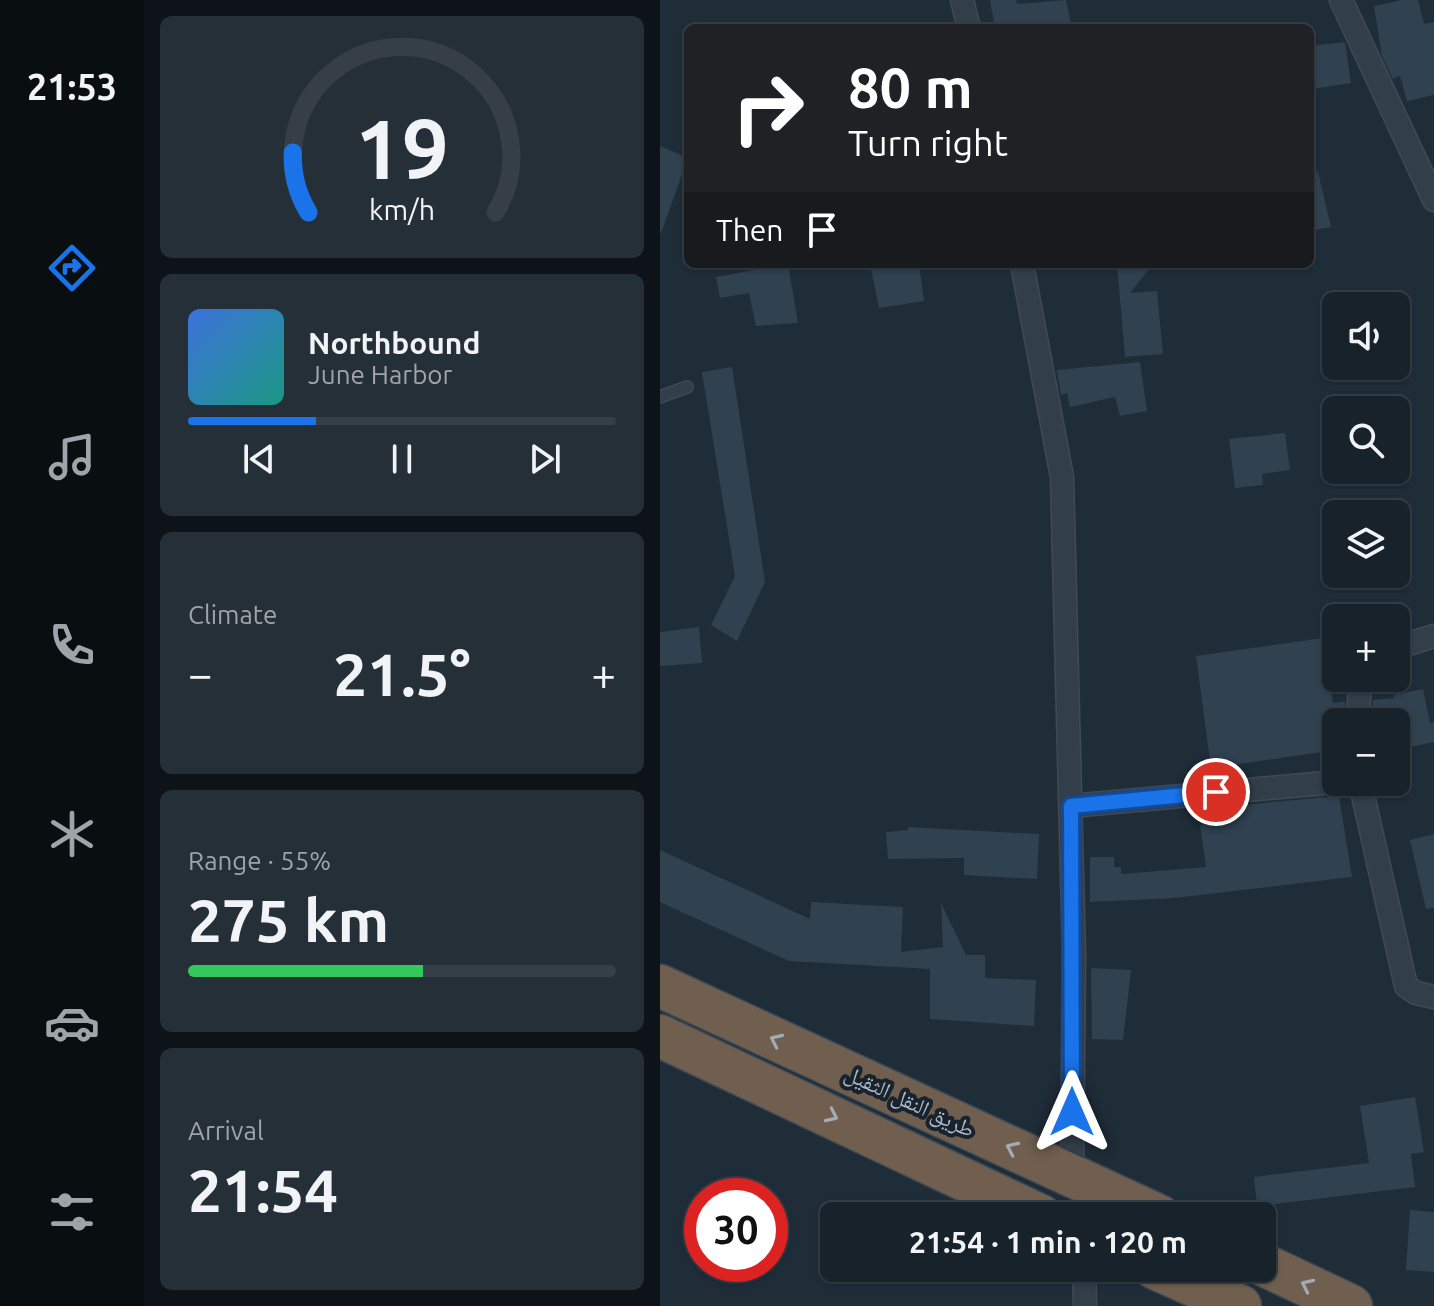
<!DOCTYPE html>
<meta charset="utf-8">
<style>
:root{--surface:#17222b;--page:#242f37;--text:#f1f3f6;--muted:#9ea4a9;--line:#363f47;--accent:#1a73e8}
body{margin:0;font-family:Ubuntu,"Noto Naskh Arabic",sans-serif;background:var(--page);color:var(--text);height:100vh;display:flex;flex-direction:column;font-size:30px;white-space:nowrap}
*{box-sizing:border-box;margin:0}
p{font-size:26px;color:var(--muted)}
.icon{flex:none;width:44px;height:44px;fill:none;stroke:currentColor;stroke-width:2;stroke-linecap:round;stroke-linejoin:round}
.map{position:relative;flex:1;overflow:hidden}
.details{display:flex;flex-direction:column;gap:16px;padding:16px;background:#0d1318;width:516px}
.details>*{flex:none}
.guide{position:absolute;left:24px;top:24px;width:630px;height:244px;border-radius:12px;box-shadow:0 2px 6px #0004,0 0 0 2px var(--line);background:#202124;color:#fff;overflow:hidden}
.controls{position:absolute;left:662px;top:292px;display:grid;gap:16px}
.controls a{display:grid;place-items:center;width:88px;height:88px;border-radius:12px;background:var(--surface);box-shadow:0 2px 6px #0004,0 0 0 2px var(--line);font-size:40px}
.speed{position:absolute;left:24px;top:1178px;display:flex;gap:16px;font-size:40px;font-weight:700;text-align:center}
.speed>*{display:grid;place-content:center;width:104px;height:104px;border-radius:50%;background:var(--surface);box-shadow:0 2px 6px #0004,0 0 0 2px var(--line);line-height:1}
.speed .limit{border:12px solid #d22;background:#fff;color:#111}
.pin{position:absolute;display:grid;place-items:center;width:68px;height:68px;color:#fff;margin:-34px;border:4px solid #fff;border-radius:50%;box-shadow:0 2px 8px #0007}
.me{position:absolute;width:88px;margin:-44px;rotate:0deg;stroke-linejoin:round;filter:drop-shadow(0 0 6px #0008)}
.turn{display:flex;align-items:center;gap:28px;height:168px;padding:0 32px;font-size:36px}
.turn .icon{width:104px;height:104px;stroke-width:2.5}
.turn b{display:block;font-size:56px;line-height:68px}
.then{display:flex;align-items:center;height:76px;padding:0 32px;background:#0003;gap:16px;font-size:30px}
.big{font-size:60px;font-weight:700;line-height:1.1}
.details .widget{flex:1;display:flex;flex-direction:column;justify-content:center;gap:12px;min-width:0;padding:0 28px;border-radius:12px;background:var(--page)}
.details .dial{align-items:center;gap:0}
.dial svg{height:208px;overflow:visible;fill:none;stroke:var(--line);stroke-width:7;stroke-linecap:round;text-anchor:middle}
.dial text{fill:var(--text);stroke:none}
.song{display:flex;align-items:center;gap:24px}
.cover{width:96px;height:96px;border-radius:12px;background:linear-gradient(135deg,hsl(220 70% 55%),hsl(170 70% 35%))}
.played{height:8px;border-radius:4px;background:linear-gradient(90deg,var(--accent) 30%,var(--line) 30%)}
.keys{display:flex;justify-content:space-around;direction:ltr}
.heat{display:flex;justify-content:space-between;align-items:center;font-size:44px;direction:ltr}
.charge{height:12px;border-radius:6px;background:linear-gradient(90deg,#34c759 55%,var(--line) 0)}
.trip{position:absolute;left:160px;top:1202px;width:456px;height:80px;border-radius:12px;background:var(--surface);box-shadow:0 2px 6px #0004,0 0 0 2px var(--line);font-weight:700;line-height:80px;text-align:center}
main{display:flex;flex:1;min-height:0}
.tabs{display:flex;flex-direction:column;width:144px;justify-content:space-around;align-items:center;background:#090e11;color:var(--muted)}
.tabs .icon{width:56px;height:56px}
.tabs .on{color:var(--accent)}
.tabs b{font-size:36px;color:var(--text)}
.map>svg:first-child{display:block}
</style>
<main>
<nav class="tabs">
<b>21:53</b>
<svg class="icon on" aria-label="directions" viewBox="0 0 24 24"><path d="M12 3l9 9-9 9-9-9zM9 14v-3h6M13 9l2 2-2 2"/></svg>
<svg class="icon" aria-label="music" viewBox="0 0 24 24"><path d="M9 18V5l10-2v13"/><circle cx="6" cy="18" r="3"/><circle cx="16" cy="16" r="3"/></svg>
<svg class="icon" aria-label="phone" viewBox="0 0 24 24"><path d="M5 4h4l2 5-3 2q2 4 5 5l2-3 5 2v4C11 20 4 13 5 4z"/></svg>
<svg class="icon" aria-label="climate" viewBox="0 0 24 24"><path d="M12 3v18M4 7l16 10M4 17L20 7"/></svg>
<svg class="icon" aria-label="car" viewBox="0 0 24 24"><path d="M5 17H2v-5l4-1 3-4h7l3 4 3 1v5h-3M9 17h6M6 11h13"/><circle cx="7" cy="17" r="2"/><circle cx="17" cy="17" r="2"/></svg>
<svg class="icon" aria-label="filters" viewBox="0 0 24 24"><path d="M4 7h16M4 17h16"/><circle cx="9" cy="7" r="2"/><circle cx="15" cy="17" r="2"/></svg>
</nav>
<section class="details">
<div class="widget dial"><svg viewBox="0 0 100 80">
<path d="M14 69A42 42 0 1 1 86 69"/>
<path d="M14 69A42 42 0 0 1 8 46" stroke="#1a73e8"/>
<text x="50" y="56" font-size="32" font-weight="700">19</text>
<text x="50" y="72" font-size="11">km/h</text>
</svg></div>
<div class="widget">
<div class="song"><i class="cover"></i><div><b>Northbound</b><p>June Harbor</p></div></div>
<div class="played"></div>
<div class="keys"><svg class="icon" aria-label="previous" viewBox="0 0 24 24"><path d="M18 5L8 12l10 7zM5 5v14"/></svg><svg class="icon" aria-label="pause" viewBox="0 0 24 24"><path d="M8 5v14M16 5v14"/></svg><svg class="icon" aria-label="next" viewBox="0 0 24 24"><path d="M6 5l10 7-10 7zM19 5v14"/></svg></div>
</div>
<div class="widget"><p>Climate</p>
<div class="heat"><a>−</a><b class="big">21.5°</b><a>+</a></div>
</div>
<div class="widget"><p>Range · 55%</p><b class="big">275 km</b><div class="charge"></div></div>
<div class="widget"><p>Arrival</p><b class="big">21:54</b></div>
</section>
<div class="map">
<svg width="774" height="1306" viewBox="0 0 774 1306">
<rect width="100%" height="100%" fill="#1f2d39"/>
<!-- building -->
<g fill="#304150">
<polygon points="330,0 356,0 357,4 406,0 412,28 335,28"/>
<polygon points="742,0 758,0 764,24 774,22 774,95 747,101 740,76 733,79 722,56 714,6"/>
<polygon points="685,42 691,83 652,89 650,46"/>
<polygon points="0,146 28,158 1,233 0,233"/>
<polygon points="658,172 671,227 650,231 650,173"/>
<polygon points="128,264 138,323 96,326 89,293 60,298 56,277"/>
<polygon points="210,264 259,264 264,301 219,308"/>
<polygon points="457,264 493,264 470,293 497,291 503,354 465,357"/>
<polygon points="480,362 487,411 460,416 455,397 410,407 407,393 401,395 397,370"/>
<polygon points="72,367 105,582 77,641 51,625 75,576 42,372"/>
<polygon points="625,433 630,470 602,474 603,485 575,488 569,439"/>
<polygon points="39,627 42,663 0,666 0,632"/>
<polygon points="663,638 673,703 685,702 684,722 676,722 676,750 551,768 536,656"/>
<polygon points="763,689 770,723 774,722 774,742 736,750 736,722 712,722 713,700 734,698 733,695"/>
<polygon points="679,796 692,877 515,898 430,902 430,857 454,857 454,867 461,867 461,874 546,867 540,825 548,822 548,808"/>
<polygon points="248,827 379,834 377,879 304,875 304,858 228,859 226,832 248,830"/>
<polygon points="774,834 774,908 766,909 750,840"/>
<polygon points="0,850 150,919 151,902 243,907 241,952 283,947 281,903 306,955 325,955 325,978 376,980 374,1026 270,1019 270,969 129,961 0,902"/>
<polygon points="431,968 471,970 463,1040 432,1039"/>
<polygon points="755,1097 764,1152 751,1154 755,1187 597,1206 594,1177 709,1163 700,1106"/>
<polygon points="750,1210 774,1212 774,1272 746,1270"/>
</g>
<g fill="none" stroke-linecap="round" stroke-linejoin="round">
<defs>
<polyline id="lane" points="0,397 27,387"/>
<g id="street">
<polyline points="302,0 309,28"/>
<polyline points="681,0 774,200"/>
<polyline points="362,264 402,477 414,955 412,1175"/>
<polyline points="736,648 774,636"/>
<polyline points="698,722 700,678"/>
<polyline points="700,782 746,986 756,993 774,997"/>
<polyline points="411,806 676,782"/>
<polyline points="424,1268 425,1306"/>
</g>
<g id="highway">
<polyline points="0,986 499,1216"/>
<polyline points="0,1036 381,1216"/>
<polyline points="602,1264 691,1306"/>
<polyline points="495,1268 580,1306"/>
</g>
</defs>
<!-- lane casing -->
<use href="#lane" stroke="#3f4a56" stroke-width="14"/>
<!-- street casing -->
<use href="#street" stroke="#3f4a56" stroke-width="25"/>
<!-- highway casing -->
<use href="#highway" stroke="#3d4953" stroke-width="45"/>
<!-- lane -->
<use href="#lane" stroke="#323e49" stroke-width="11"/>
<!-- street -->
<use href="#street" stroke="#323e49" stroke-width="22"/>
<!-- highway -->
<use href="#highway" stroke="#705f4f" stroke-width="42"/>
</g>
<!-- one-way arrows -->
<defs><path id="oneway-chevron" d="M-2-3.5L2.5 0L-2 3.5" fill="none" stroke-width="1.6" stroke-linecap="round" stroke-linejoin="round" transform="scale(2)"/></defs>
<g stroke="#a3acb4">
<use href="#oneway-chevron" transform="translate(116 1040) rotate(-155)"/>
<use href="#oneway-chevron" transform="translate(172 1116) rotate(25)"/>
<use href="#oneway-chevron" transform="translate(352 1148) rotate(-155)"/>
<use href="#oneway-chevron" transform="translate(647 1285) rotate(-155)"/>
</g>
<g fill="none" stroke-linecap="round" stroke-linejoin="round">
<defs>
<polyline id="route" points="412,1112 411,806 556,792"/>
</defs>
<!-- route casing -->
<use href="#route" stroke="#114b97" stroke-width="20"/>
<!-- route -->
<use href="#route" stroke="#1a73e8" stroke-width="14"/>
</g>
<g text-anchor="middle" stroke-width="8" stroke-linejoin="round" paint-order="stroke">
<!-- street labels -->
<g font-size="22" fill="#acb9c6" stroke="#18232d">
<text transform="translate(250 1101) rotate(25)" y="8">طريق النقل الثقيل</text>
</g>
</g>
</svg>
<div class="controls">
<a><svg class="icon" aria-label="sound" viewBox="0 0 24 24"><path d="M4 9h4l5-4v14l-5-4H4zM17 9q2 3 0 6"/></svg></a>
<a><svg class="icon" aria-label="search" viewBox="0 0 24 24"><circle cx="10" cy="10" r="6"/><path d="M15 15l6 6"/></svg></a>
<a><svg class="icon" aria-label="layers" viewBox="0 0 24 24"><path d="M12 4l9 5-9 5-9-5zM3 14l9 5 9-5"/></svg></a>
<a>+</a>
<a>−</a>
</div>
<div class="speed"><div class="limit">30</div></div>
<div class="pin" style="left:556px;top:792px;background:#d93025"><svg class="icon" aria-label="arrive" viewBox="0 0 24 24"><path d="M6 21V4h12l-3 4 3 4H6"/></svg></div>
<svg class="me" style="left:412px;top:1112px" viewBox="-20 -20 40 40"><path d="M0-17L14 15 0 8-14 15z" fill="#1a73e8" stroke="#fff" stroke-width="4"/></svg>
<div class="trip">21:54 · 1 min · 120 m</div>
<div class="guide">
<div class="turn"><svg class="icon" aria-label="right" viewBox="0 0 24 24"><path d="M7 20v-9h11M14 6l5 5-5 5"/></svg><div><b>80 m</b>Turn right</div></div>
<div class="then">Then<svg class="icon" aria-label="arrive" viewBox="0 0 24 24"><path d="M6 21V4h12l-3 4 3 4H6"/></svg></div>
</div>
</div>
</main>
